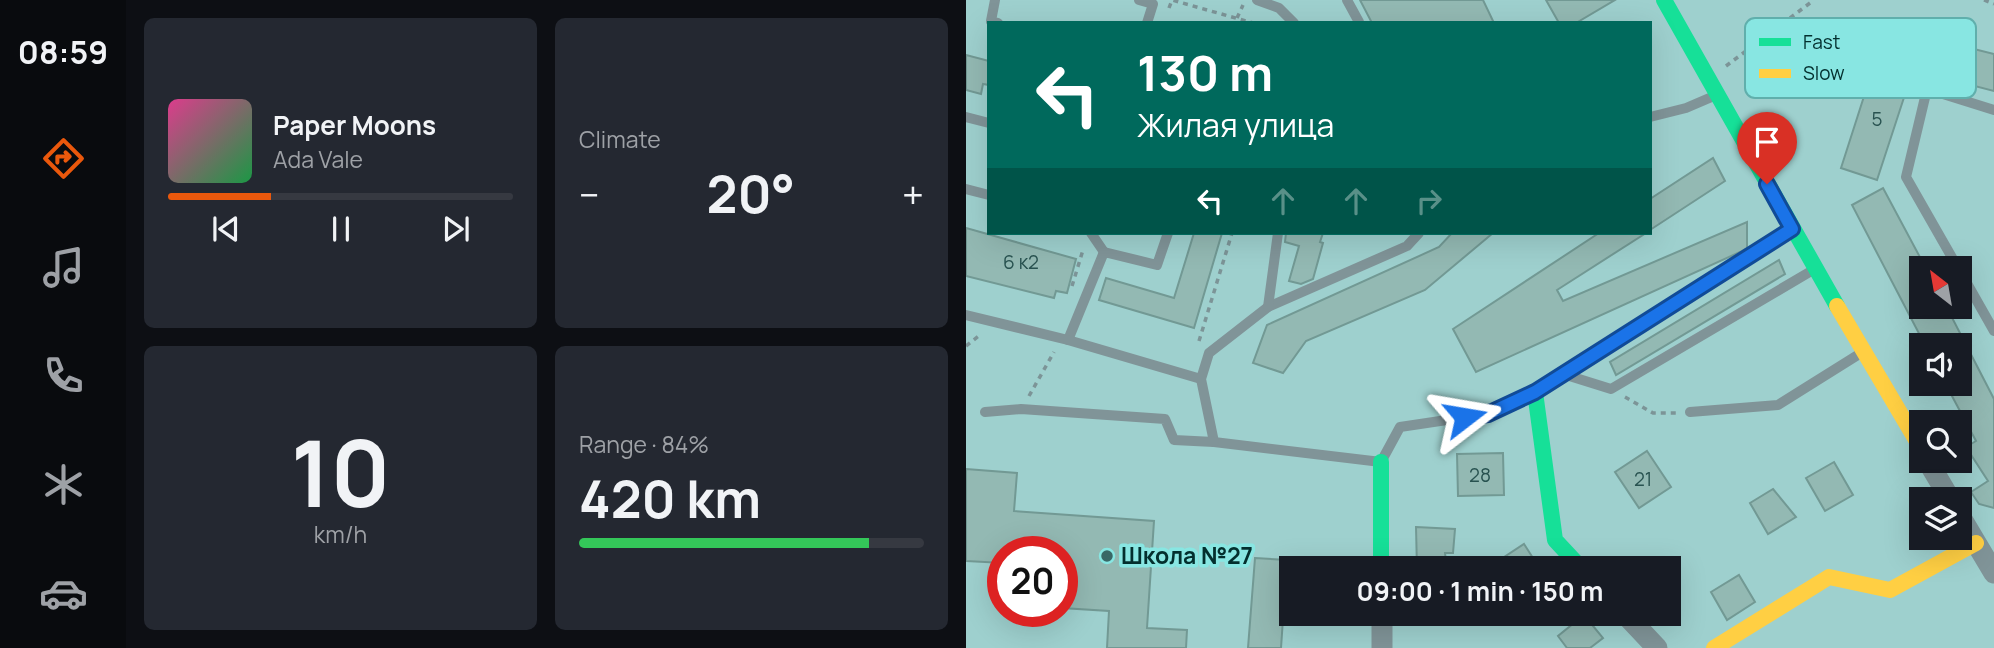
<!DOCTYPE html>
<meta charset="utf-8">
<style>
:root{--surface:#171b24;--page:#242831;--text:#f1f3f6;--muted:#9ea1a6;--line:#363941;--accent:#ea580c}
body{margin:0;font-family:Manrope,sans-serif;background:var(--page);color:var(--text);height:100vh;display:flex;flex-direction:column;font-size:26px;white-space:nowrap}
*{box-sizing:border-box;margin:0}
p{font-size:23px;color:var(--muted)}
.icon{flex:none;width:38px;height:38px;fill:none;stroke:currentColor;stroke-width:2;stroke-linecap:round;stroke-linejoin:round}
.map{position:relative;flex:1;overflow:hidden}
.panel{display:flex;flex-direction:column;gap:18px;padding:18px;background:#0d0f14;width:840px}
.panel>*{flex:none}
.top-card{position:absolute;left:21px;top:21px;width:665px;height:214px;border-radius:0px;box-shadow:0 7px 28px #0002;background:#00695c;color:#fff;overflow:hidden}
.needle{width:46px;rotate:329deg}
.fabs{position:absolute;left:943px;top:256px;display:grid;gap:14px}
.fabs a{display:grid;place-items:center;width:63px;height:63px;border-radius:0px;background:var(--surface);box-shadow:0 7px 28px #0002;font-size:35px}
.speed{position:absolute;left:21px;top:536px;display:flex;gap:14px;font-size:35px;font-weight:700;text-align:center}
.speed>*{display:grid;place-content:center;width:91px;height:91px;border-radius:50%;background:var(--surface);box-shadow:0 7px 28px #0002;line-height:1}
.speed .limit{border:10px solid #d22;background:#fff;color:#111}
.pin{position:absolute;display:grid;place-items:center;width:60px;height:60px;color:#fff;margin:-72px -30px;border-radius:50% 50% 50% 0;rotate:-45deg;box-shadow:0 0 7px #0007}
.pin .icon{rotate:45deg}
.me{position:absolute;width:77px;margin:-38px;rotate:76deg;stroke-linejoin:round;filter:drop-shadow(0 0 5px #0008)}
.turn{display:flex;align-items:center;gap:24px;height:147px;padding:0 35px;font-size:32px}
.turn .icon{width:91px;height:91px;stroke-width:2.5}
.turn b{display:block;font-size:49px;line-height:60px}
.lanes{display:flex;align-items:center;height:66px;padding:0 35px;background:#0003;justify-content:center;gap:35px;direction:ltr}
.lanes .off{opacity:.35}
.big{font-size:52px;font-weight:700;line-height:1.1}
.panel .tile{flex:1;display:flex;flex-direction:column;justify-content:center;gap:10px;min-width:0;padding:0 24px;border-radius:10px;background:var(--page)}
.panel .dial{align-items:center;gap:0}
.dial b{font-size:91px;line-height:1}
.song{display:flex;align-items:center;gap:21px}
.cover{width:84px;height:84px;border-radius:10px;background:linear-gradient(135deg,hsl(330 70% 55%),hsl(140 70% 35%))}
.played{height:7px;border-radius:4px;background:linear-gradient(90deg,var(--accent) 30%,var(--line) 30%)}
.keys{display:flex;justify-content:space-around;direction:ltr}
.heat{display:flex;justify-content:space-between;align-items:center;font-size:38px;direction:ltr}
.charge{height:10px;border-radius:5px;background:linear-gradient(90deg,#34c759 84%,var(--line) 0)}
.panel .tiles{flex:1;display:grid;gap:18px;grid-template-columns:repeat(2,1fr)}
.trip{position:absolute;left:313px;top:556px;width:402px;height:70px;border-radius:0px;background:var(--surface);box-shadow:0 7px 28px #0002;font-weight:700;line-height:70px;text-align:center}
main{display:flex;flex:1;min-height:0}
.dock{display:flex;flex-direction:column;width:126px;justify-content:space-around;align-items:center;background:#090b0e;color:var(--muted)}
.dock .icon{width:49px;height:49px}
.dock .current{color:var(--accent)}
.dock b{font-size:32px;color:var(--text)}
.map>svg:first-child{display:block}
</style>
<main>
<nav class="dock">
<b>08:59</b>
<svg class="icon current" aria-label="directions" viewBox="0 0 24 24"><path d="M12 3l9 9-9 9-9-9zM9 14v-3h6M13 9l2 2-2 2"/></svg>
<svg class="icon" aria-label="music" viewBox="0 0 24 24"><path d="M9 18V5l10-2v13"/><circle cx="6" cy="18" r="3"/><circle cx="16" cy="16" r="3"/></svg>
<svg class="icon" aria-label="phone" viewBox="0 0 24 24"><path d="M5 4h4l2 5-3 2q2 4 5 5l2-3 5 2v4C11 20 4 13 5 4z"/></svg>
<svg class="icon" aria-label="climate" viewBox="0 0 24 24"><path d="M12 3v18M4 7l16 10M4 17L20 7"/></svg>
<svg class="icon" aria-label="car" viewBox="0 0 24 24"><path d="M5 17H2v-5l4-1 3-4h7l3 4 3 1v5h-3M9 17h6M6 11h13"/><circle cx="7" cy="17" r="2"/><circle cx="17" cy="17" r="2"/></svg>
</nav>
<section class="panel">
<div class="tiles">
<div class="tile">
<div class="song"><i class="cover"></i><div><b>Paper Moons</b><p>Ada Vale</p></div></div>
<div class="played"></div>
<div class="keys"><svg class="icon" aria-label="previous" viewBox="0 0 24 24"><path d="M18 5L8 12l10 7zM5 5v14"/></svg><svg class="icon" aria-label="pause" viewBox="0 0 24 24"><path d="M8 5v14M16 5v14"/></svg><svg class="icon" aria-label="next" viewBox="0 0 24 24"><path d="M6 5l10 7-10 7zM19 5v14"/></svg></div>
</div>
<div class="tile"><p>Climate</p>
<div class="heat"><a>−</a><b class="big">20°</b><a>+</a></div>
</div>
<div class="tile dial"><b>10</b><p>km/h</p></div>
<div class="tile"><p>Range · 84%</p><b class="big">420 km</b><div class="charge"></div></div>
</div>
</section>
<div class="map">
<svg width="1028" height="648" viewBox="0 0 1028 648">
<rect width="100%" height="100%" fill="#9ed0ce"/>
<!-- building -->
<g fill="#93b9b3" stroke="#729994" stroke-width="2">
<polygon points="394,0 517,0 528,23 406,23"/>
<polygon points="580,0 649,0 610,23 593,23"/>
<polygon points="956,36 1028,54 1028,91 947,70"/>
<polygon points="0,55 23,61 23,85 17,84 15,94 0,90"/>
<polygon points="910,59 947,70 911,180 875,168"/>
<polygon points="747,158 759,181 684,230 684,199"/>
<polygon points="917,188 956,261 956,306 980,306 1028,399 1028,508 1013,504 1005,492 1022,481 1000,447 1010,441 979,383 994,383 994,345 959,345 886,205"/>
<polygon points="781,222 781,248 774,252 510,372 487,329 633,233 680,233 591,290 597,301"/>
<polygon points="0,228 110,259 101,293 90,291 88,298 0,276"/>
<polygon points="228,233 256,233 228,328 133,300 140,278 208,298"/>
<polygon points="320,233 357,233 354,242 357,243 347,279 335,284 323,281 333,246 319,242"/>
<polygon points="486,233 527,233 459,290 340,341 317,373 287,363 301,325 473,247"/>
<polygon points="813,260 819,274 650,375 644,362"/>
<polygon points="681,451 705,487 673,508 649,472"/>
<polygon points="537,453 538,495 492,496 491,454"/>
<polygon points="868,462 887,495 859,511 840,478"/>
<polygon points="0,469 51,473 48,511 188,521 181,628 221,630 220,648 141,648 143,611 96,608 96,551 37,551 37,563 0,561"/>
<polygon points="807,489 830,517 802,534 784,503"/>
<polygon points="450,527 489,529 487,553 479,553 481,569 451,569"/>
<polygon points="558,544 574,569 520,569"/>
<polygon points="289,558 321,560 315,648 282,648"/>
<polygon points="773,575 789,602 761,620 745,592"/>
<polygon points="618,615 637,638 624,648 601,648 592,636"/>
</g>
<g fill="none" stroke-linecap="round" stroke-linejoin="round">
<!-- path -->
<g stroke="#7c9497" stroke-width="3.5" stroke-dasharray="5 5" stroke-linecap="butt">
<polyline points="1018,0 1028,4"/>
<polyline points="203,8 206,0 287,23"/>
<polyline points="271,18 277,5"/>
<polyline points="760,66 848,0"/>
<polyline points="106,286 117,250"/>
<polyline points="233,341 266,233"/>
<polyline points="0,346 14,335"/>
<polyline points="63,396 88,352"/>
<polyline points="659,397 687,413 710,413"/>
</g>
<!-- lane -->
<g stroke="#809498" stroke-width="10">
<polyline points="29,0 25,21 32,23"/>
<polyline points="173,0 187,4 181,23"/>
<polyline points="291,0 313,8 328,23"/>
<polyline points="381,0 393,22"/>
<polyline points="0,117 23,123"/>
<polyline points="684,117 720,108 748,96"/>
<polyline points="0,189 23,195"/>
<polyline points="125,233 138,252"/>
<polyline points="453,233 441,246 302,307 243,353 235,379 248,442 415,462 434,427 521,414 569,392 597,374 645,389 847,270"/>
<polyline points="992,268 940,177 961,89 1028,110"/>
<polyline points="994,271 1028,331"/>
<polyline points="302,307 312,233"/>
<polyline points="0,315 102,340 138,252 191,265 202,233"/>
<polyline points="102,340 235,379"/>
<polyline points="597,374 824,230"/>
<polyline points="19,412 55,409 199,419 208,440 248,442"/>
<polyline points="724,412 812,405 895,353"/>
</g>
<!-- street -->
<g stroke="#809498" stroke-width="21">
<polyline points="961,460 984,499"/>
<polyline points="994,516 1028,573"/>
<polyline points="416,614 416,648"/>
<polyline points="659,614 691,648"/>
</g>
<!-- fast -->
<g stroke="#16e098" stroke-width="16">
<polyline points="698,0 871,306"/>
<polyline points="569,392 589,540 616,569"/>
<polyline points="415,462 415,569"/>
</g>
<!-- slow -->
<g stroke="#ffcf43" stroke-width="16">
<polyline points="871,306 956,450"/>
<polyline points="748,648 863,577 924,590 1010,543"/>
</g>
</g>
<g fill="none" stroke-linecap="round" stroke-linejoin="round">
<defs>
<polyline id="route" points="499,417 522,414 569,392 826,229 801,184"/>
</defs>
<!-- route casing -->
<use href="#route" stroke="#114b97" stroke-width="18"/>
<!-- route -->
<use href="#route" stroke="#1a73e8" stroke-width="12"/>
</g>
<!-- markers -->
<circle fill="#396766" stroke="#88e6e2" stroke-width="2.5" cx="141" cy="556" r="7"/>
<g text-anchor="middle" stroke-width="7" stroke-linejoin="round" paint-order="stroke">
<!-- number labels -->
<g font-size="19" fill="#285250">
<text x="911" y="126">5</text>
<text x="55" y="269">6 к2</text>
<text x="514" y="482">28</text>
<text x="677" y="486">21</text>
</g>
<!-- poi labels -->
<g font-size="23" font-weight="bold" fill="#032f2e" stroke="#88e6e2" text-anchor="start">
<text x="155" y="564">Школа №27</text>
</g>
</g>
<!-- legend -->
<rect x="779" y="18" width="231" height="80" rx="10" fill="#88e6e2" stroke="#60afac" stroke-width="2"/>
<rect x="793" y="38" width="32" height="8" fill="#16e098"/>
<rect x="793" y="69" width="32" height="9" fill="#ffcf43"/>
<g font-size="19" fill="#032f2e">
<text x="837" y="49">Fast</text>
<text x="837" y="80">Slow</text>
</g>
</svg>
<div class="fabs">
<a><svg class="needle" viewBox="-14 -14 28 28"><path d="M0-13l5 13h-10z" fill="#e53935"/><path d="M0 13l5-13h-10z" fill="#9ea1a6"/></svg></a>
<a><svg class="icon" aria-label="sound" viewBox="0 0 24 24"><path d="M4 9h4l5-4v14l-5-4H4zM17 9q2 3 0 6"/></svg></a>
<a><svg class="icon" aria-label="search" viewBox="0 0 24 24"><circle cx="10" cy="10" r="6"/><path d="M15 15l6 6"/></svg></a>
<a><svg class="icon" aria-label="layers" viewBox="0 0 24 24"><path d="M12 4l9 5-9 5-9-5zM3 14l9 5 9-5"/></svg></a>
</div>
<div class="speed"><div class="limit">20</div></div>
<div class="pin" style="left:801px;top:184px;background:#d93025"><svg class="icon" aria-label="arrive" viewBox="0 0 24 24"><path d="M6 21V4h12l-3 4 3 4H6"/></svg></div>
<svg class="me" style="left:499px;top:417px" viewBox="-20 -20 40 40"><path d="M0-17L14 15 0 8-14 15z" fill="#1a73e8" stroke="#fff" stroke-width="4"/></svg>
<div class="trip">09:00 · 1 min · 150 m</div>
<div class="top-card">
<div class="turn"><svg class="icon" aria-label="left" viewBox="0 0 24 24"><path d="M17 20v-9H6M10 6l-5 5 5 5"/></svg><div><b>130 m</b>Жилая улица</div></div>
<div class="lanes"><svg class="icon" aria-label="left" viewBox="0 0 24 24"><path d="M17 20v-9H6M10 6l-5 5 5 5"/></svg><svg class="icon off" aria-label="ahead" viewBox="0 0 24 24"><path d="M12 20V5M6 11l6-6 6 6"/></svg><svg class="icon off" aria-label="ahead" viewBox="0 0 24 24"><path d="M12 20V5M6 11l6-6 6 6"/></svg><svg class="icon off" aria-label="right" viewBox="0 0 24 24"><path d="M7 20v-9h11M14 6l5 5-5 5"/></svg></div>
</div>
</div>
</main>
